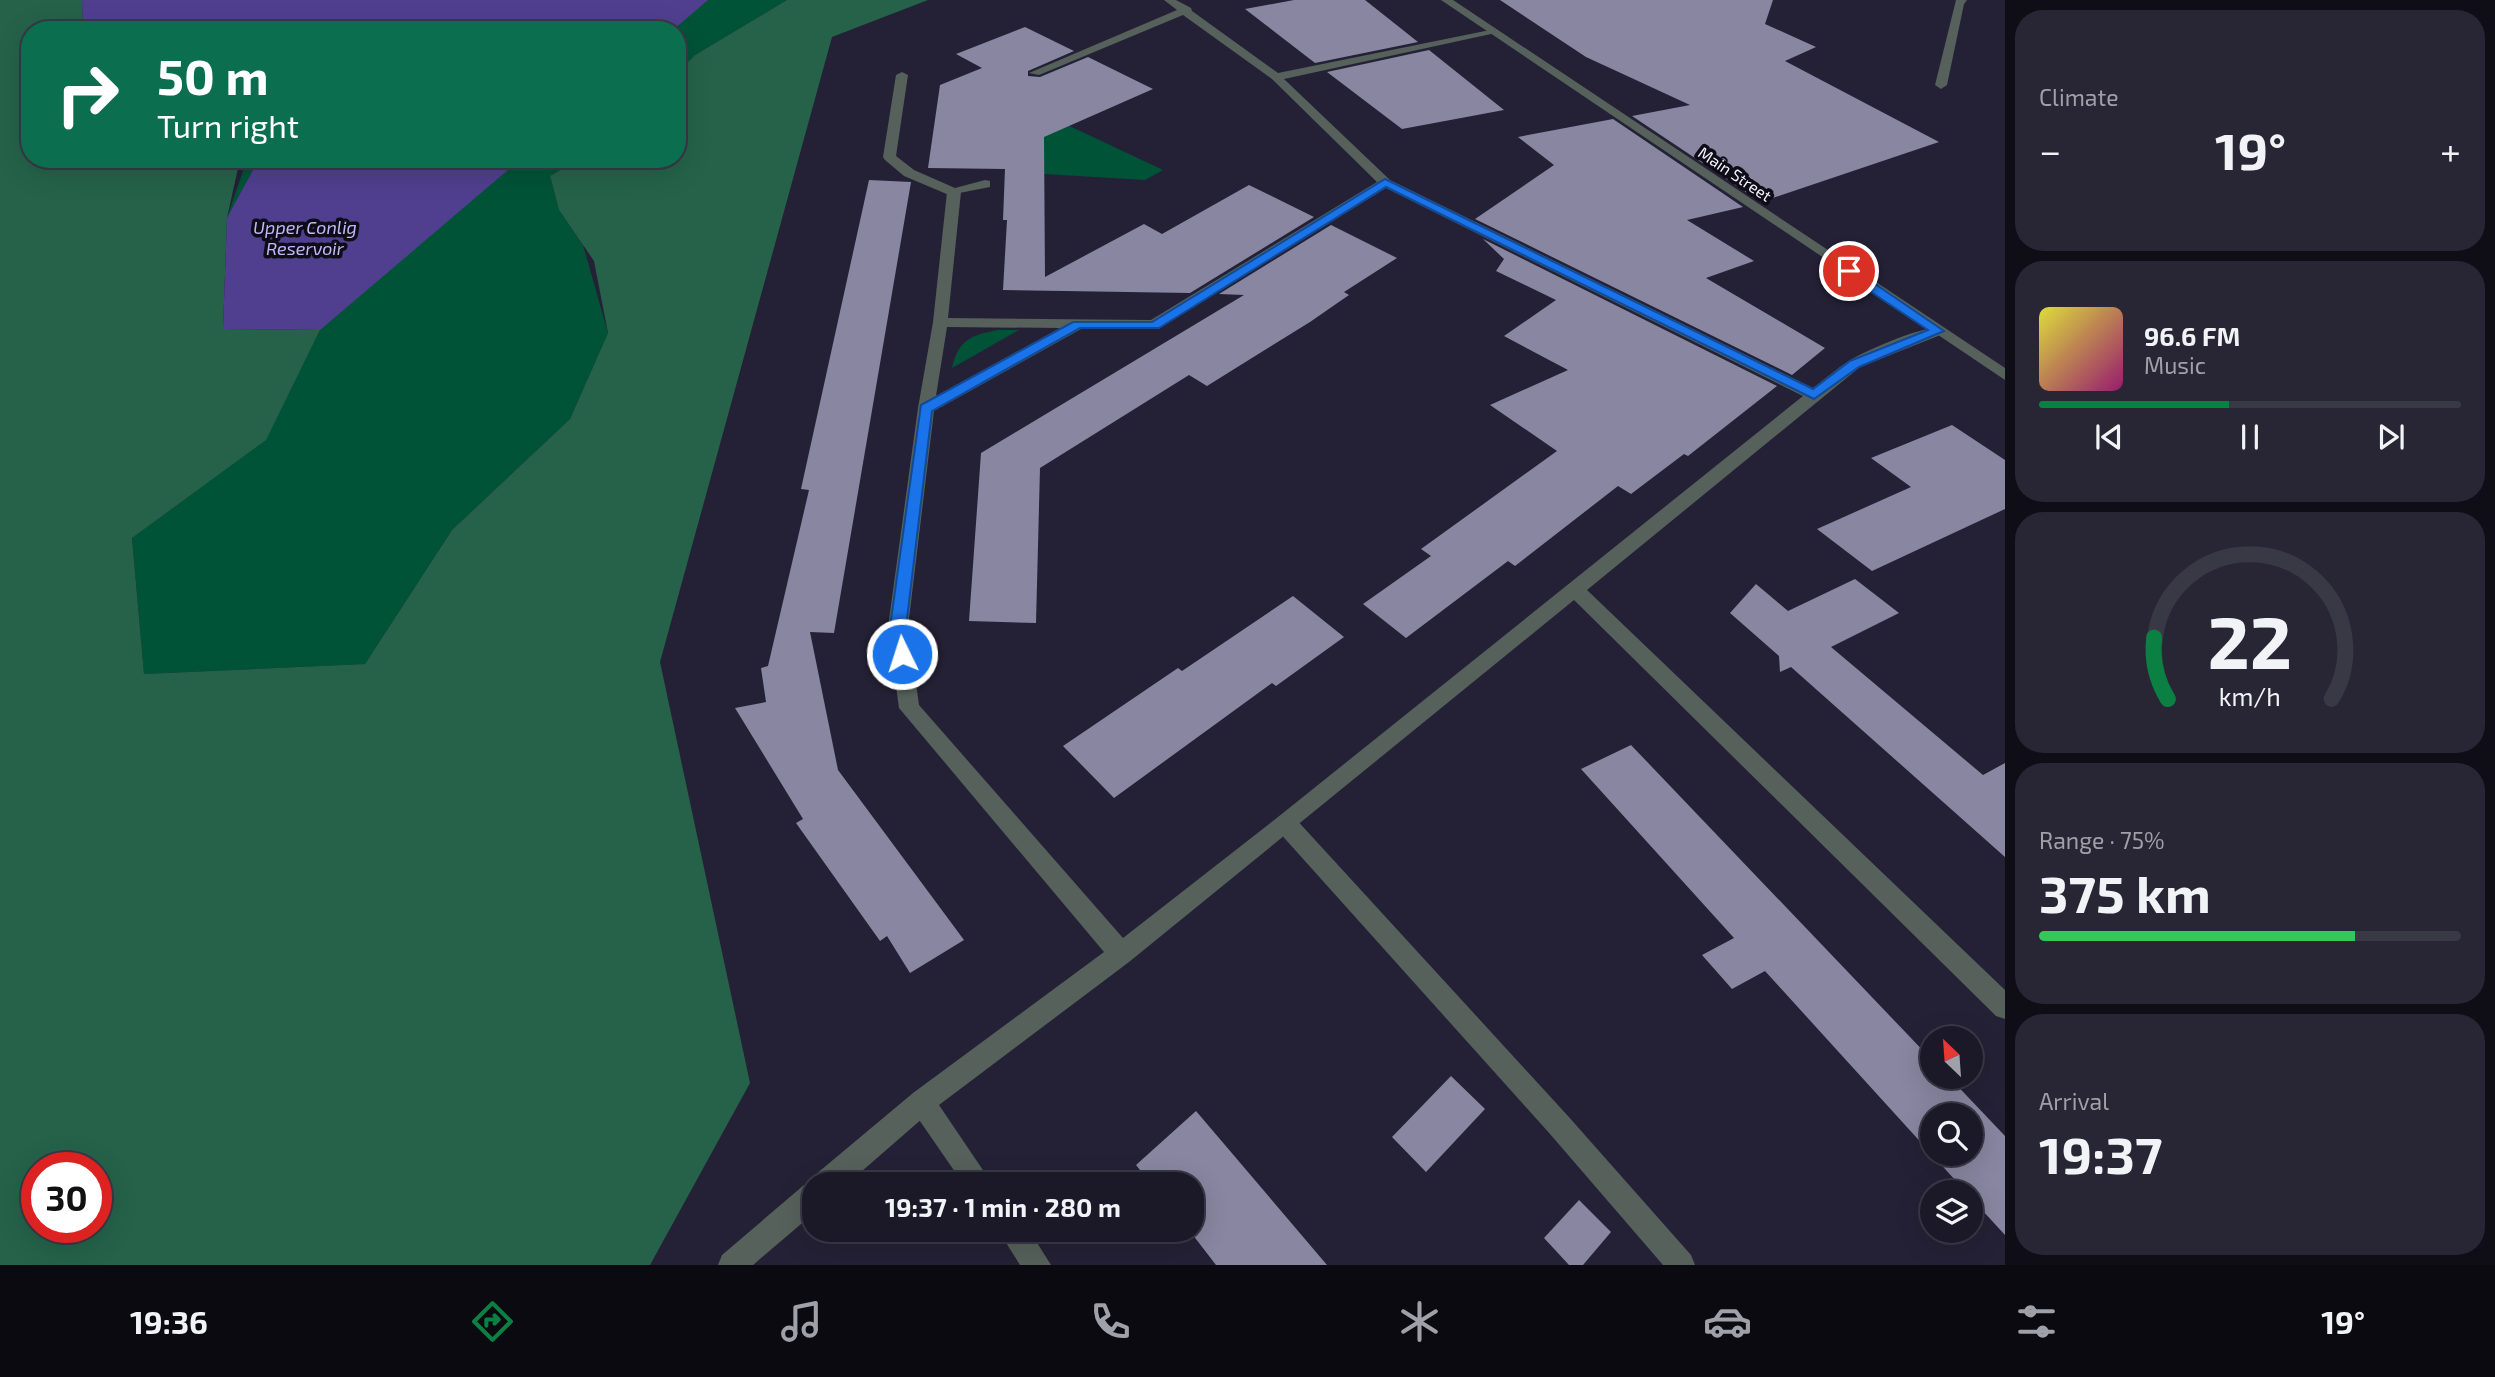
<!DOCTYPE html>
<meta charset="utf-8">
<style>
:root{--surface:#1b1928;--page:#282634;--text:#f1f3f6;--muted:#a0a0a8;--line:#393845;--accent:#0b8043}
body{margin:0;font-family:"Exo 2",sans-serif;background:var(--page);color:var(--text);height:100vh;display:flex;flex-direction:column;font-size:26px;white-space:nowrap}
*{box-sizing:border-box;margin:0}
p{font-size:23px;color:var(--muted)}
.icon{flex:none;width:38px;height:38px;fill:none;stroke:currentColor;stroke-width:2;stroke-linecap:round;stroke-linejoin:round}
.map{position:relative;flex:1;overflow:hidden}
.details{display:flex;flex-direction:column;gap:10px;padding:10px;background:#0f0e16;width:490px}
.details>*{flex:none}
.hud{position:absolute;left:21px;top:21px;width:665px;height:147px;border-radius:28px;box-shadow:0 7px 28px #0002,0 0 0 2px var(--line);background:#0b6e4f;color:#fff;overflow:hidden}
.needle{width:46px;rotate:335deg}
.controls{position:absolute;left:1920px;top:1026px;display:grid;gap:14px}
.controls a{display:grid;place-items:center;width:63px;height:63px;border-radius:50%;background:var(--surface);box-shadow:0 7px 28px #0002,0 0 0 2px var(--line);font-size:35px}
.speed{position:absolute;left:21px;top:1152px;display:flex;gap:14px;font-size:35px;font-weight:700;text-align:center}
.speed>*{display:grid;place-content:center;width:91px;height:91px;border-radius:50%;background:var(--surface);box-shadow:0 7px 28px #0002,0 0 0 2px var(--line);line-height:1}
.speed .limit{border:10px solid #d22;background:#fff;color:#111}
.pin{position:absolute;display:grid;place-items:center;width:60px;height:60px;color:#fff;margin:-30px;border:4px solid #fff;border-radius:50%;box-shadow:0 2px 7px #0007}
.me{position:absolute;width:77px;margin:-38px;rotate:356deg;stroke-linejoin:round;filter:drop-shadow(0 0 5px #0008)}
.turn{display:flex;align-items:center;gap:24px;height:147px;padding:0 21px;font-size:32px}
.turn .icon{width:91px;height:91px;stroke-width:2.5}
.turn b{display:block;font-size:49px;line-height:60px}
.big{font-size:52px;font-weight:700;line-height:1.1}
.details .tile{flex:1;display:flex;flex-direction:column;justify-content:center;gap:10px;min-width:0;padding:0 24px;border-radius:28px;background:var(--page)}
.details .dial{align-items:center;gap:0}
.dial svg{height:182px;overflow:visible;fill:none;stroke:var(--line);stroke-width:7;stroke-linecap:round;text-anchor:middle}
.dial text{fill:var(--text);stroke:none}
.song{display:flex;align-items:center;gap:21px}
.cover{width:84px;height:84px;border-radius:10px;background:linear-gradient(135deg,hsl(60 70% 55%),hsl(320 70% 35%))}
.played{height:7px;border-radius:4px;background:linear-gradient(90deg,var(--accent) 45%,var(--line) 45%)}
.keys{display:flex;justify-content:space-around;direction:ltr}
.heat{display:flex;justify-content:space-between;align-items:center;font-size:38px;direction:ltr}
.charge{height:10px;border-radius:5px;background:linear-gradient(90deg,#34c759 75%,var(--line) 0)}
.trip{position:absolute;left:802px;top:1172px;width:402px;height:70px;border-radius:28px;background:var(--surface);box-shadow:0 7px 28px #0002,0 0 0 2px var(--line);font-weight:700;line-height:70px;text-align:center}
.menu{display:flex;height:112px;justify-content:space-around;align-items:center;background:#0b0a10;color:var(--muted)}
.menu .icon{width:49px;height:49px}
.menu .on{color:var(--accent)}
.menu b{font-size:32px;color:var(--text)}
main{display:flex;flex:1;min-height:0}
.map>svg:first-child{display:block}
</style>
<main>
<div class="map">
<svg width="2005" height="1265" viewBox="0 0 2005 1265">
<rect width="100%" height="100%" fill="#242136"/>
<!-- green -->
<g fill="#015338">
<polygon points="82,0 787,0 695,55 677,73 677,30 90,30 83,26"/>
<polygon points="1044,114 1163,170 1145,180 1013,172"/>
<polygon points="247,159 579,159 550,176 559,210 583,245 608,333 570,419 452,530 365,664 144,674 132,538 265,440 320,330 227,218"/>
<path d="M998 330H1019L952 368C958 340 971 335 998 330Z"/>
</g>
<!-- forest -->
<path fill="#256249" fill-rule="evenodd" d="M0 0H82L83 26 134 30H30V159H240L227 218 223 329 320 330 266 440 132 538 144 674 365 664 452 530 570 419 608 333 594 261 559 210 550 176 579 159H677V73L695 55 787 0H928L832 37 660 662 750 1083 650 1265H0ZM37 1167H96V1227H37Z"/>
<!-- water -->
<g fill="#503f8f">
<polygon points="82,0 708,0 673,30 224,30 195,25 83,26"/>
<polygon points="259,159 521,159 320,330 223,329 227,218"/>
</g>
<!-- building -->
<g fill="#8886a0" fill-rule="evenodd">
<polygon points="1294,0 1365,0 1418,42 1315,63 1245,9"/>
<polygon points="1500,0 1773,0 1765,24 1816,47 1785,61 1939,142 1761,202 1632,116 1690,105 1586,57"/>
<polygon points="1025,27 1074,51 1028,71 1028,76 1040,77 1088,57 1153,89 1044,137 1045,277 1144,224 1162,234 1249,185 1314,217 1190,293 1003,290 1007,220 1003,220 1005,169 928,168 940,85 982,68 956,54"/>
<polygon points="1429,50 1504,110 1402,129 1327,72"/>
<polygon points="1613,119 1743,207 1687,220 1754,261 1706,278 1825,348 1792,375 1475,219 1554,165 1518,137"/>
<polygon points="869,180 911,182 834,633 810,632 838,770 964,940 910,973 887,936 880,941 796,823 803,819 735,708 766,702 761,668 768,666 809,490 801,489"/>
<polygon points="1331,225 1397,258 1344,292 1349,295 1310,322 1207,386 1189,375 1040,468 1036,623 969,621 981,453 1244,295 1219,294"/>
<polygon points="1483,239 1777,386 1688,456 1684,454 1631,494 1618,486 1515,566 1508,561 1406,638 1363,604 1431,556 1421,549 1557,451 1490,405 1568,370 1504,336 1556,300 1496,271 1504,259"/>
<polygon points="1952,425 2005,460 2005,509 1872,571 1817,529 1911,487 1871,458"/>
<polygon points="1855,579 1899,613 1831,647 1983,775 2005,763 2005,857 1791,667 1780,672 1779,656 1730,613 1756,584 1788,611"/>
<polygon points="1293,596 1344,637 1276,686 1272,683 1114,798 1063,746 1178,668 1182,671"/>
<path d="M1631 745 1932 1060V1076H1948L2005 1136V1235L1970 1197V1192H1966L1765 971 1732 989 1702 955 1734 938 1581 769ZM1932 1115H1970V1153H1932Z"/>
<polygon points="1451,1076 1485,1109 1426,1172 1392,1137"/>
<polygon points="1196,1111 1265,1192 1327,1265 1216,1265 1189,1230 1192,1230 1192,1185 1152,1185 1136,1165"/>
<polygon points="1579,1200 1611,1232 1583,1265 1569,1265 1544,1238"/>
</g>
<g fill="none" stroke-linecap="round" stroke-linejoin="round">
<!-- service -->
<g fill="#55615a" fill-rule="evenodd">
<polygon points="902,72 908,75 896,156 914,170 955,188 985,180 990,181 990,187 949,195 904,176 885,160 883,157 896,75"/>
<polygon points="1286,814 1294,817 1568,1116 1691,1255 1695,1265 1663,1265 1550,1134 1278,831 1275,824 1278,817"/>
<polygon points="922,1089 931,1093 935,1102 931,1111 846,1185 814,1185 814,1213 753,1265 718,1265 722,1255 804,1185 813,1182 815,1175 913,1093"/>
</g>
<!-- minor -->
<g fill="#55615a" fill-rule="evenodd">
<path d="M1164 0H1176L1191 8 1192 11 1278 73 1495 29 1496 31 1491 34 1284 79 1390 180 1813 388C1825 379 1836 369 1849 361 1865 351 1926 324 1943 328L1946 331 1943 334 1860 367 1587 590 2005 990V1019L1996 1016 1574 600 1129 962 939 1105 993 1185H964L913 1111 909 1102 913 1093 1104 952 899 708 888 627 918 408 933 322 947 192 954 188 961 192 948 318 1151 320 1377 182 1272 79 1183 15 1039 75 1029 73 1177 10ZM1386 188 1803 396 1278 817 1123 938 919 705 908 627 934 411 1081 329 1159 328ZM947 327 1060 328 936 396Z"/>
<polygon points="1956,0 1967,0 1964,4 1947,85 1941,89 1935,85"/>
<polygon points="998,1230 1029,1230 1051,1265 1020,1265"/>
</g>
<!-- tertiary -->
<polygon fill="#55615a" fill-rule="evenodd" points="1441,0 1453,0 2005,368 2005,380"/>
</g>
<!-- route -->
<polygon fill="#1a73e8" stroke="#114b97" stroke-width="2" points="1385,179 1813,389 1850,361 1928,330 1844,274 1844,269 1853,269 1944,331 1859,367 1814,399 1386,187 1159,328 1080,328 932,411 906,627 910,654 908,658 896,658 890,627 921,405 1073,322 1152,322"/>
<g text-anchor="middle" stroke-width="7" stroke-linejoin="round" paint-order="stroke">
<!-- far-street labels -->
<g font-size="16" fill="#f3f2fe" stroke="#0e0c16">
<text transform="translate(1735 174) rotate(34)" y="6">Main Street</text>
</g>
<!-- far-water labels -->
<g font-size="18" font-style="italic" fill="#c0b8fb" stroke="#0e0c16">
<text x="305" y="234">Upper Conlig<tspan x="305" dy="21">Reservoir</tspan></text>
</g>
</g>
</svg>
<div class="controls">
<a><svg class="needle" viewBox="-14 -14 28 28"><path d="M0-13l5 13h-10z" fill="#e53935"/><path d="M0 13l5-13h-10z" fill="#a0a0a8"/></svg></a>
<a><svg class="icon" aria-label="search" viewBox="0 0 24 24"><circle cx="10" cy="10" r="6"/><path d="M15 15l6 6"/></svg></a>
<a><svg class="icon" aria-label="layers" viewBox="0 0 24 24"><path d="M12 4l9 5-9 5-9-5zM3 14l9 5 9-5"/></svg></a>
</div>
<div class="speed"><div class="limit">30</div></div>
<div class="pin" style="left:1849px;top:271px;background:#d93025"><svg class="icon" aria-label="arrive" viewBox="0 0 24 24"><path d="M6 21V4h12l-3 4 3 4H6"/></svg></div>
<svg class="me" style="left:902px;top:654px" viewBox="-20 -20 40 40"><circle r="17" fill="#1a73e8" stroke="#fff" stroke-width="3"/><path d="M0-11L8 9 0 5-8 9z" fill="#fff"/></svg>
<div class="trip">19:37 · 1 min · 280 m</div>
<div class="hud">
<div class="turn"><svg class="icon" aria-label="right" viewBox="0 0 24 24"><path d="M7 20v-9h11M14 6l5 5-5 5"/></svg><div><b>50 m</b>Turn right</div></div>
</div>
</div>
<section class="details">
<div class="tile"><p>Climate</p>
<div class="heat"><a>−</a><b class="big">19°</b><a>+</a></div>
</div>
<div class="tile">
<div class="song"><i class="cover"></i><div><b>96.6 FM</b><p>Music</p></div></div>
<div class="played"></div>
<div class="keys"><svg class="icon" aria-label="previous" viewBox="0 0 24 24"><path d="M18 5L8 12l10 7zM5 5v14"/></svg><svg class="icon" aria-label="pause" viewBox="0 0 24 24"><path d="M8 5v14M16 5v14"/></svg><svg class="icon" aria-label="next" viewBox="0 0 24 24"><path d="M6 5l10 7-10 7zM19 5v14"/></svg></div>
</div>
<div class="tile dial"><svg viewBox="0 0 100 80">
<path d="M14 69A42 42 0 1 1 86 69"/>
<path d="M14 69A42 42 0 0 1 8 42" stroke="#0b8043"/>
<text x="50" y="56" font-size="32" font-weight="700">22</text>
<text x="50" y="72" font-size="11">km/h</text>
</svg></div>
<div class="tile"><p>Range · 75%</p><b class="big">375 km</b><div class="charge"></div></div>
<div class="tile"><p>Arrival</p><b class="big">19:37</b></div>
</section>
</main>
<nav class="menu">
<b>19:36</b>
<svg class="icon on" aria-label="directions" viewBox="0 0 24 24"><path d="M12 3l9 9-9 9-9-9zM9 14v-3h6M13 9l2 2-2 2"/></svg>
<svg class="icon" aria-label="music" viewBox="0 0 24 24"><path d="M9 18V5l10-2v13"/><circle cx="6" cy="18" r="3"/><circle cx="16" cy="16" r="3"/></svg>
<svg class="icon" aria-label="phone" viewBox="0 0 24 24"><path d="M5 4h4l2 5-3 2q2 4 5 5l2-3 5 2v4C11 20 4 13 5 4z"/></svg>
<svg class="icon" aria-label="climate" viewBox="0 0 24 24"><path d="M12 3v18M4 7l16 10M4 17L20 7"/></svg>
<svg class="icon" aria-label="car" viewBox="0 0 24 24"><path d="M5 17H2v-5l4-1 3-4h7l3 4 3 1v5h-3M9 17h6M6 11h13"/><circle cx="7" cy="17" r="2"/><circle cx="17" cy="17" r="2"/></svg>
<svg class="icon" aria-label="filters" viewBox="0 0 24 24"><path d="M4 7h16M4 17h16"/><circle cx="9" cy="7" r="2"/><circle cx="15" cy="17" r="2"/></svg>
<b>19°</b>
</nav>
